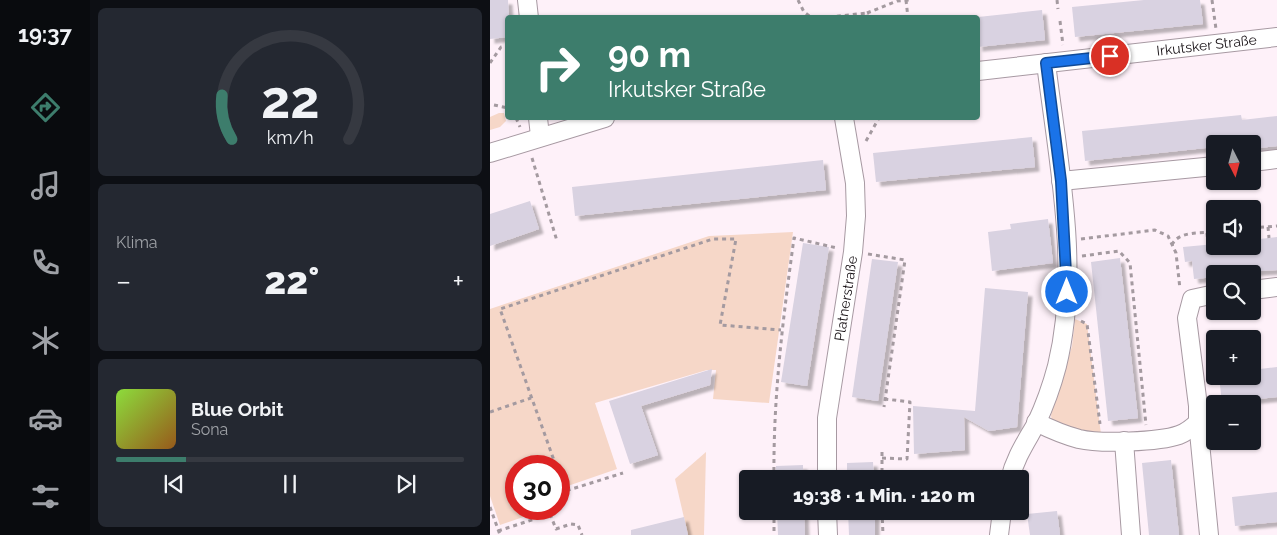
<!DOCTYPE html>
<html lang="de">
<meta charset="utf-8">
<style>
:root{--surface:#171b24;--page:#242831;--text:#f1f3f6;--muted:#9ea1a6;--line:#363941;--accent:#3d7d6c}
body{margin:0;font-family:Raleway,sans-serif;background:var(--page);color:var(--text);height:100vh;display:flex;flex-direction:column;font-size:19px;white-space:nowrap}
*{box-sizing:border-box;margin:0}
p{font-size:16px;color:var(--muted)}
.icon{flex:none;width:28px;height:28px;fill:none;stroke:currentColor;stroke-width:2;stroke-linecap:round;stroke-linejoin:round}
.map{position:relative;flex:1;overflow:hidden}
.sheet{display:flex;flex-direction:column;gap:8px;padding:8px;background:#0d0f14;width:400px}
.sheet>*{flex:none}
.top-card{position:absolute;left:15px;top:15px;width:475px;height:105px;border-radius:5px;box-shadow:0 1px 4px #0004;background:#3d7d6c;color:#fff;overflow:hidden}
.needle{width:32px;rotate:174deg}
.fabs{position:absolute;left:716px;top:135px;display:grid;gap:10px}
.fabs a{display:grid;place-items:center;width:55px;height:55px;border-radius:5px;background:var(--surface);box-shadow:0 1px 4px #0004;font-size:25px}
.speed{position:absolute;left:15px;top:455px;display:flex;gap:10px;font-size:25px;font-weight:700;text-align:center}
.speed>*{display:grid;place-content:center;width:65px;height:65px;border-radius:50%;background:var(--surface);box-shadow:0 1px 4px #0004;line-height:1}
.speed .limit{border:8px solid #d22;background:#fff;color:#111}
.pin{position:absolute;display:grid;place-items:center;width:42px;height:42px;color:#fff;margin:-21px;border:2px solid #fff;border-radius:50%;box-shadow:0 1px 5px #0007}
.me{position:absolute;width:55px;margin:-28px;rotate:0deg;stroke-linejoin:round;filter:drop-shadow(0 0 4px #0008)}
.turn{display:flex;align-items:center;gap:18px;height:105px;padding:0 20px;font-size:22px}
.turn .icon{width:65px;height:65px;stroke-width:2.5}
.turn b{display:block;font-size:35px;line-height:42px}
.big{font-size:38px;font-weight:800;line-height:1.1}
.sheet .widget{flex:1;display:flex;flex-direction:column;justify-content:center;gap:8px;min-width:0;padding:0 18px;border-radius:8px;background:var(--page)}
.sheet .dial{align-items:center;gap:0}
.dial svg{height:130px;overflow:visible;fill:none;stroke:var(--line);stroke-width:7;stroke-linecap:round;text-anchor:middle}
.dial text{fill:var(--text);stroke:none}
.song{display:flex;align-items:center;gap:15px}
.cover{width:60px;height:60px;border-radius:8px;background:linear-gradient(135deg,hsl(90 70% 55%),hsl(30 70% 35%))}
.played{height:5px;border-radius:2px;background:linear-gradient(90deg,var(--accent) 20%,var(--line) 20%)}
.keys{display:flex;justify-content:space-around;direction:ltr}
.heat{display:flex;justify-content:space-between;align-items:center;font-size:28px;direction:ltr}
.trip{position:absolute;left:249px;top:470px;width:290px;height:50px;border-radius:5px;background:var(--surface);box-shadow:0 1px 4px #0004;font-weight:800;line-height:50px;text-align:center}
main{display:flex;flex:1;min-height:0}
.menu{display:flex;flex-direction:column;width:90px;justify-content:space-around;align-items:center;background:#090b0e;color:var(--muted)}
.menu .icon{width:35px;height:35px}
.menu .on{color:var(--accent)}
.menu b{font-size:22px;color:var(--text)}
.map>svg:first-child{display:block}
</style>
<main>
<nav class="menu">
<b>19:37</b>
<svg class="icon on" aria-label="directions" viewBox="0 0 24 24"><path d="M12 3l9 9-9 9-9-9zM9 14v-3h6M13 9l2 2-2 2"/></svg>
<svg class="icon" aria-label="music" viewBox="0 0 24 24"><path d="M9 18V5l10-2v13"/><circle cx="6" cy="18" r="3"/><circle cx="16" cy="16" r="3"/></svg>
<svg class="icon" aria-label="phone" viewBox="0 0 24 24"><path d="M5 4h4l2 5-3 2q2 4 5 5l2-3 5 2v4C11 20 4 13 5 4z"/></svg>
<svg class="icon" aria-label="climate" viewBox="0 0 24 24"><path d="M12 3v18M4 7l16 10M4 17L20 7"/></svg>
<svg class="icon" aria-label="car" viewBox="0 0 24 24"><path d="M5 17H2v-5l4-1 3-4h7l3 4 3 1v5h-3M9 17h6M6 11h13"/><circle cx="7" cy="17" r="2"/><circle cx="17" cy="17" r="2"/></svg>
<svg class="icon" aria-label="filters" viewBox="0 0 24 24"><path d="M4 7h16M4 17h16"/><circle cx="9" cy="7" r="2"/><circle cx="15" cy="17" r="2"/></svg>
</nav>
<section class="sheet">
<div class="widget dial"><svg viewBox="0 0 100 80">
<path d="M14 69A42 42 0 1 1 86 69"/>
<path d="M14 69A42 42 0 0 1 8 42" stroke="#3d7d6c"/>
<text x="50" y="56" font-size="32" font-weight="700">22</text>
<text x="50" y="72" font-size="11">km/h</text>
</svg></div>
<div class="widget"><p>Klima</p>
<div class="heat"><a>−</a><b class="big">22°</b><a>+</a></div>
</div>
<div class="widget">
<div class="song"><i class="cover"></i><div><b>Blue Orbit</b><p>Sona</p></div></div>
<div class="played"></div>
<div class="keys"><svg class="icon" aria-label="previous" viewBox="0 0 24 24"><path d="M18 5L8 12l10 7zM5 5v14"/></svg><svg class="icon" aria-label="pause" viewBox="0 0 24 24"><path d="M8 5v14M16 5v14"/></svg><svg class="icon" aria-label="next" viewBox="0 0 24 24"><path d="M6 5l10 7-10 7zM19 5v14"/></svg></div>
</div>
</section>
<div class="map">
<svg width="787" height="535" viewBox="0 0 787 535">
<defs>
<filter id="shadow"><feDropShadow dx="4.5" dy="4.5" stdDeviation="1" flood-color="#0004"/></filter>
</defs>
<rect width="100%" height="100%" fill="#fef1f9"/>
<!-- green -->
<g fill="#f6d7c8">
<polygon points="9,113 14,113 16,121 10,127 0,130 0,117"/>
<polygon points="303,232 279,403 223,399 226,370 217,370 105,403 127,469 69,489 69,466 26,466 26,509 46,509 45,513 10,525 0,496 0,309 219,236"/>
<polygon points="585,319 597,324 612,442 563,431 561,415 582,346"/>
<polygon points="216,452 214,535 198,535 185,479"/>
</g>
<!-- building -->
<g fill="#d9d2e1" filter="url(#shadow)">
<polygon points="0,0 18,0 19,18 18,18 18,37 0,39"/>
<polygon points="654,0 710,0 713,24 585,37 582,7"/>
<polygon points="552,10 555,40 488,47 488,17"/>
<polygon points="751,115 752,120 787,116 787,146 762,149 762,144 725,144 725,147 595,161 592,131"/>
<polygon points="542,137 545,167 386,182 383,153"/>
<polygon points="333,160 336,190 85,216 82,187"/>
<polygon points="40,201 49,229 0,246 0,214"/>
<polygon points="558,219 563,263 502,271 498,232 521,229 520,224"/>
<polygon points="787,237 787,270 725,274 725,277 704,279 702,261 695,262 693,247 725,244 725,246 762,246 762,240"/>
<polygon points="313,243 339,247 317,386 291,382"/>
<polygon points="630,258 648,418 618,421 601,262"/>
<polygon points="382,259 408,262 388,401 362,397"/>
<polygon points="495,288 538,292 527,427 499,431 474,417 475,450 424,454 423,406 485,411"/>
<polygon points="787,367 787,397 732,403 729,376 762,376 762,370"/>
<polygon points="222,369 220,385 151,406 168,455 140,464 119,401"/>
<polygon points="681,460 689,535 659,535 652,463"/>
<polygon points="383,462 384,479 357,479 357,463"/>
<polygon points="313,465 313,479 286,479 286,466"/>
<polygon points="787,492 787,522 745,526 742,497"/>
<polygon points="287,511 314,511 315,535 288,535"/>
<polygon points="358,511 385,511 385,535 359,535"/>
<polygon points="567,511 570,535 540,535 537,514"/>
<polygon points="194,517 198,535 141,535 141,530"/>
</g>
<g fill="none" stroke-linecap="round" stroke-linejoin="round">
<defs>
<g id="minor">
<polyline points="37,0 39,18"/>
<path id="s1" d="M488 71 787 37"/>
<polyline points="48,118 50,136"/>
<polyline points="0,153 115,118"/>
<polyline points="762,162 787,159"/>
<polyline points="571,181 725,166"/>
<polyline points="762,290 787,287"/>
<path d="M546 422C560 429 574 435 589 439 610 444 669 442 689 435 697 432 702 428 708 422V406L697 318 702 299 725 294"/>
<polyline points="708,422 719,535"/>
<polyline points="634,441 641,535"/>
<path id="s2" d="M337 479V418L363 252 366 216 365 183 354 118"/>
<path d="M520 479C525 458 536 442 546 424 554 407 562 385 567 366 591 268 568 162 556 63"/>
<polyline points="337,511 338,535"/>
<polyline points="509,535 512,511"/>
</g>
</defs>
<!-- minor casing -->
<use href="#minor" stroke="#a799a2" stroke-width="20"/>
<!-- path -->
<g stroke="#a49aa0" stroke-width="3" stroke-dasharray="4 4" stroke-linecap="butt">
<polyline points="308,0 314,12 322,18"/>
<polyline points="416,0 418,18"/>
<polyline points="567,0 568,9"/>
<polyline points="722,0 726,29"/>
<polyline points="377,13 407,1 419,0"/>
<polyline points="331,18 377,13 378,18"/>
<polyline points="570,21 573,45"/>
<polyline points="0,63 11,47 18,46"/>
<polyline points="4,105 18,108"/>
<polyline points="26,118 30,127"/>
<polyline points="376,141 389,118"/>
<polyline points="42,158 67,241"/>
<polyline points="778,227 779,238"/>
<polyline points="762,228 787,226"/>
<polyline points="717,233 718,244"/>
<polyline points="591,239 665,230 678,236 686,253 690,289"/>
<path d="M682 245C688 231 711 233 725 232"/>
<polyline points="378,254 415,260 394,407"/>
<polyline points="592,256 629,251 640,263 656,425"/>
<polyline points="591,321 597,324 610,424"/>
<polyline points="0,412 41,398"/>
<polyline points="392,452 392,479"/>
<polyline points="392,458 417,459 420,402 395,399"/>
<polyline points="66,466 10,309 223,239 246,239 230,325 291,330"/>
<polyline points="69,474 75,491"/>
<path d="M284 479C283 397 293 319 304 238L347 248"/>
<polyline points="69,493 133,473"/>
<polyline points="0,507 10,535"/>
<polyline points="284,511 284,535"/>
<polyline points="392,511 393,535"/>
<polyline points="60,514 66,529 81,524 88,525 92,535"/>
<polyline points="8,531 60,514 59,509"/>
</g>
<!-- minor -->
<use href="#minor" stroke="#fff" stroke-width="18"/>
</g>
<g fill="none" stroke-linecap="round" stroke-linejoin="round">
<defs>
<polyline id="route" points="577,292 571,181 556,63 620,56"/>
</defs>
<!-- route casing -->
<use href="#route" stroke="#114b97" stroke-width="12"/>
<!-- route -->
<use href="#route" stroke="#1a73e8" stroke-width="9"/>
</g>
<g text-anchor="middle" stroke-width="4" stroke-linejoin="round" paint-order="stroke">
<!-- street labels -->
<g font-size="14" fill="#161014" stroke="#fef1f9">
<text dy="5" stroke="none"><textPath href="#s1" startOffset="230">Irkutsker Straße</textPath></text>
<text dy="5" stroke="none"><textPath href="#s2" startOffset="182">Platnerstraße</textPath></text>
</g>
</g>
</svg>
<div class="fabs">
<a><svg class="needle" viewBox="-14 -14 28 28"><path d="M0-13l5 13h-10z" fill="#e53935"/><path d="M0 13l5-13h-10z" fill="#9ea1a6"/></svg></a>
<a><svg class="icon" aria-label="sound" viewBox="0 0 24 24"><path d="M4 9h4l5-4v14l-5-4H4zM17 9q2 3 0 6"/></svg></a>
<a><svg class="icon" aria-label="search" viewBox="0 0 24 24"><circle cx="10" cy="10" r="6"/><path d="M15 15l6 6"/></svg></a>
<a>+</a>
<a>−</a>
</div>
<div class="speed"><div class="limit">30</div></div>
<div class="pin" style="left:620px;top:56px;background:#d93025"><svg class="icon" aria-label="arrive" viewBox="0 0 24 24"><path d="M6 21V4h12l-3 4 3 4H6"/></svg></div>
<svg class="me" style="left:577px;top:292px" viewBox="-20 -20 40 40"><circle r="17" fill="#1a73e8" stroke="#fff" stroke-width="3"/><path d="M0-11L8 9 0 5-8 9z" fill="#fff"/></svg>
<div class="trip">19:38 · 1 Min. · 120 m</div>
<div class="top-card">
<div class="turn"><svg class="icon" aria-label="right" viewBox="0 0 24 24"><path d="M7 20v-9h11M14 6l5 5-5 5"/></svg><div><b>90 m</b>Irkutsker Straße</div></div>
</div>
</div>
</main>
